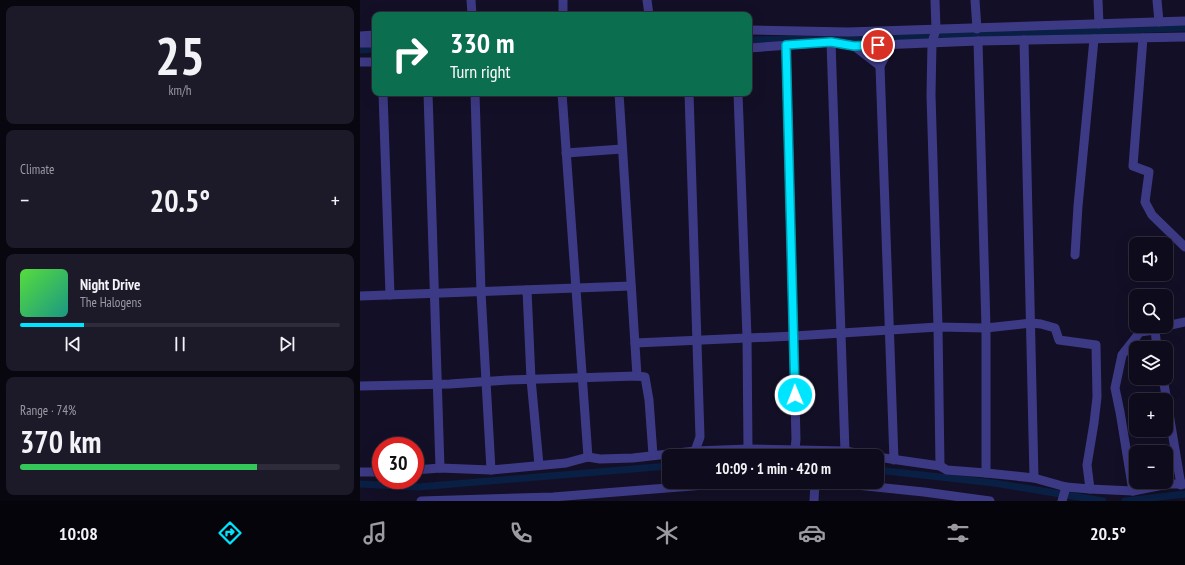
<!DOCTYPE html>
<meta charset="utf-8">
<style>
:root{--surface:#0e0b1c;--page:#1c1929;--text:#f1f3f6;--muted:#9b9ba3;--line:#2e2b3b;--accent:#00e5ff}
body{margin:0;font-family:"PT Sans Narrow",sans-serif;background:var(--page);color:var(--text);height:100vh;display:flex;flex-direction:column;font-size:15px;white-space:nowrap}
*{box-sizing:border-box;margin:0}
p{font-size:13px;color:var(--muted)}
.icon{flex:none;width:22px;height:22px;fill:none;stroke:currentColor;stroke-width:2;stroke-linecap:round;stroke-linejoin:round}
.map{position:relative;flex:1;overflow:hidden}
.sheet{display:flex;flex-direction:column;gap:6px;padding:6px;background:#08060f;width:360px}
.sheet>*{flex:none}
.banner{position:absolute;left:12px;top:12px;width:380px;height:84px;border-radius:8px;box-shadow:0 4px 16px #0002,0 0 0 1px var(--line);background:#0b6e4f;color:#fff;overflow:hidden}
.buttons{position:absolute;left:769px;top:237px;display:grid;gap:8px}
.buttons a{display:grid;place-items:center;width:44px;height:44px;border-radius:8px;background:var(--surface);box-shadow:0 4px 16px #0002,0 0 0 1px var(--line);font-size:20px}
.speed{position:absolute;left:12px;top:437px;display:flex;gap:8px;font-size:20px;font-weight:700;text-align:center}
.speed>*{display:grid;place-content:center;width:52px;height:52px;border-radius:50%;background:var(--surface);box-shadow:0 4px 16px #0002,0 0 0 1px var(--line);line-height:1}
.speed .limit{border:6px solid #d22;background:#fff;color:#111}
.pin{position:absolute;display:grid;place-items:center;width:34px;height:34px;color:#fff;margin:-17px;border:2px solid #fff;border-radius:50%;box-shadow:0 1px 4px #0007}
.me{position:absolute;width:44px;margin:-22px;rotate:359deg;stroke-linejoin:round;filter:drop-shadow(0 0 3px #0008)}
.turn{display:flex;align-items:center;gap:14px;height:84px;padding:0 12px;font-size:18px}
.turn .icon{width:52px;height:52px;stroke-width:2.5}
.turn b{display:block;font-size:28px;line-height:34px}
.big{font-size:30px;font-weight:800;line-height:1.1}
.sheet .card{flex:1;display:flex;flex-direction:column;justify-content:center;gap:6px;min-width:0;padding:0 14px;border-radius:8px;background:var(--page)}
.sheet .dial{align-items:center;gap:0}
.dial b{font-size:52px;line-height:1}
.song{display:flex;align-items:center;gap:12px}
.cover{width:48px;height:48px;border-radius:6px;background:linear-gradient(135deg,hsl(110 70% 55%),hsl(170 70% 35%))}
.played{height:4px;border-radius:2px;background:linear-gradient(90deg,var(--accent) 20%,var(--line) 20%)}
.keys{display:flex;justify-content:space-around;direction:ltr}
.heat{display:flex;justify-content:space-between;align-items:center;font-size:22px;direction:ltr}
.charge{height:6px;border-radius:3px;background:linear-gradient(90deg,#34c759 74%,var(--line) 0)}
.trip{position:absolute;left:302px;top:449px;width:222px;height:40px;border-radius:8px;background:var(--surface);box-shadow:0 4px 16px #0002,0 0 0 1px var(--line);font-weight:800;line-height:40px;text-align:center}
.menu{display:flex;height:64px;justify-content:space-around;align-items:center;background:#06040b;color:var(--muted)}
.menu .icon{width:28px;height:28px}
.menu .selected{color:var(--accent)}
.menu b{font-size:18px;color:var(--text)}
main{display:flex;flex:1;min-height:0}
.map>svg:first-child{display:block}
</style>
<main>
<section class="sheet">
<div class="card dial"><b>25</b><p>km/h</p></div>
<div class="card"><p>Climate</p>
<div class="heat"><a>−</a><b class="big">20.5°</b><a>+</a></div>
</div>
<div class="card">
<div class="song"><i class="cover"></i><div><b>Night Drive</b><p>The Halogens</p></div></div>
<div class="played"></div>
<div class="keys"><svg class="icon" aria-label="previous" viewBox="0 0 24 24"><path d="M18 5L8 12l10 7zM5 5v14"/></svg><svg class="icon" aria-label="pause" viewBox="0 0 24 24"><path d="M8 5v14M16 5v14"/></svg><svg class="icon" aria-label="next" viewBox="0 0 24 24"><path d="M6 5l10 7-10 7zM19 5v14"/></svg></div>
</div>
<div class="card"><p>Range · 74%</p><b class="big">370 km</b><div class="charge"></div></div>
</section>
<div class="map">
<svg width="825" height="501" viewBox="0 0 825 501">
<rect width="100%" height="100%" fill="#130f26"/>
<g fill="none" stroke-linecap="round" stroke-linejoin="round">
<!-- canal -->
<g stroke="#0a1f44" stroke-width="7">
<polyline points="389,40 498,38 825,28"/>
<polyline points="0,50 15,49"/>
<polyline points="517,470 634,483 743,501"/>
<polyline points="0,484 58,487 309,466"/>
<polyline points="765,501 825,494"/>
</g>
<!-- minor -->
<g stroke="#3d3a85" stroke-width="9">
<polyline points="111,0 112,15"/>
<polyline points="287,0 289,15"/>
<polyline points="575,0 576,29 572,43 571,95 578,327 580,466"/>
<polyline points="615,0 617,29"/>
<polyline points="738,0 739,24"/>
<polyline points="797,0 799,22"/>
<polyline points="203,15 203,0"/>
<polyline points="389,30 488,32 825,21"/>
<polyline points="0,36 15,35"/>
<polyline points="783,38 773,166 789,172 785,202 792,215 825,247"/>
<polyline points="664,40 674,478"/>
<polyline points="618,41 626,328 626,473"/>
<polyline points="471,42 485,451"/>
<polyline points="0,43 15,43"/>
<polyline points="426,45 436,439 435,450"/>
<polyline points="494,46 520,66 531,45"/>
<polyline points="389,48 471,42 494,46 618,41 825,37"/>
<polyline points="0,62 15,62"/>
<polyline points="520,66 534,460"/>
<polyline points="23,93 30,295"/>
<polyline points="68,93 80,468"/>
<polyline points="115,93 121,292 131,470"/>
<polyline points="202,93 228,457"/>
<polyline points="259,93 277,376"/>
<polyline points="329,93 340,437 335,451"/>
<polyline points="378,93 387,337 388,449"/>
<polyline points="206,153 262,149"/>
<polyline points="715,255 718,206 734,39"/>
<polyline points="167,290 171,379 179,465"/>
<polyline points="0,296 271,286"/>
<polyline points="806,326 825,322"/>
<polyline points="275,343 434,336 578,327 626,328 671,323 681,324 695,328 699,340 736,345 737,397 734,423 727,465 730,489"/>
<polyline points="797,348 795,330 804,326"/>
<polyline points="803,378 821,485"/>
<polyline points="0,386 90,384 148,380 277,376 285,377 289,400 293,455"/>
<polyline points="517,457 580,466 587,470 626,473 674,478 706,487 730,489 773,491 808,484 825,484"/>
<polyline points="55,470 80,468 131,470 206,463 228,457 240,459 273,458 335,451 388,449 485,451 514,456"/>
<polyline points="0,472 21,472"/>
<polyline points="467,482 564,492 630,501"/>
<polyline points="773,491 760,412 755,388 762,355 780,332 795,330"/>
<polyline points="61,501 193,497 383,482"/>
<polyline points="454,501 455,482"/>
<polyline points="702,501 706,487"/>
</g>
</g>
<g fill="none" stroke-linecap="round" stroke-linejoin="round">
<defs>
<polyline id="route" points="435,395 426,45 471,42 494,46 518,45"/>
</defs>
<!-- route casing -->
<use href="#route" stroke="#0095a6" stroke-width="10"/>
<!-- route -->
<use href="#route" stroke="#00e5ff" stroke-width="7"/>
</g>
</svg>
<div class="buttons">
<a><svg class="icon" aria-label="sound" viewBox="0 0 24 24"><path d="M4 9h4l5-4v14l-5-4H4zM17 9q2 3 0 6"/></svg></a>
<a><svg class="icon" aria-label="search" viewBox="0 0 24 24"><circle cx="10" cy="10" r="6"/><path d="M15 15l6 6"/></svg></a>
<a><svg class="icon" aria-label="layers" viewBox="0 0 24 24"><path d="M12 4l9 5-9 5-9-5zM3 14l9 5 9-5"/></svg></a>
<a>+</a>
<a>−</a>
</div>
<div class="speed"><div class="limit">30</div></div>
<div class="pin" style="left:518px;top:45px;background:#d93025"><svg class="icon" aria-label="arrive" viewBox="0 0 24 24"><path d="M6 21V4h12l-3 4 3 4H6"/></svg></div>
<svg class="me" style="left:435px;top:395px" viewBox="-20 -20 40 40"><circle r="17" fill="#00e5ff" stroke="#fff" stroke-width="3"/><path d="M0-11L8 9 0 5-8 9z" fill="#fff"/></svg>
<div class="trip">10:09 · 1 min · 420 m</div>
<div class="banner">
<div class="turn"><svg class="icon" aria-label="right" viewBox="0 0 24 24"><path d="M7 20v-9h11M14 6l5 5-5 5"/></svg><div><b>330 m</b>Turn right</div></div>
</div>
</div>
</main>
<nav class="menu">
<b>10:08</b>
<svg class="icon selected" aria-label="directions" viewBox="0 0 24 24"><path d="M12 3l9 9-9 9-9-9zM9 14v-3h6M13 9l2 2-2 2"/></svg>
<svg class="icon" aria-label="music" viewBox="0 0 24 24"><path d="M9 18V5l10-2v13"/><circle cx="6" cy="18" r="3"/><circle cx="16" cy="16" r="3"/></svg>
<svg class="icon" aria-label="phone" viewBox="0 0 24 24"><path d="M5 4h4l2 5-3 2q2 4 5 5l2-3 5 2v4C11 20 4 13 5 4z"/></svg>
<svg class="icon" aria-label="climate" viewBox="0 0 24 24"><path d="M12 3v18M4 7l16 10M4 17L20 7"/></svg>
<svg class="icon" aria-label="car" viewBox="0 0 24 24"><path d="M5 17H2v-5l4-1 3-4h7l3 4 3 1v5h-3M9 17h6M6 11h13"/><circle cx="7" cy="17" r="2"/><circle cx="17" cy="17" r="2"/></svg>
<svg class="icon" aria-label="filters" viewBox="0 0 24 24"><path d="M4 7h16M4 17h16"/><circle cx="9" cy="7" r="2"/><circle cx="15" cy="17" r="2"/></svg>
<b>20.5°</b>
</nav>
